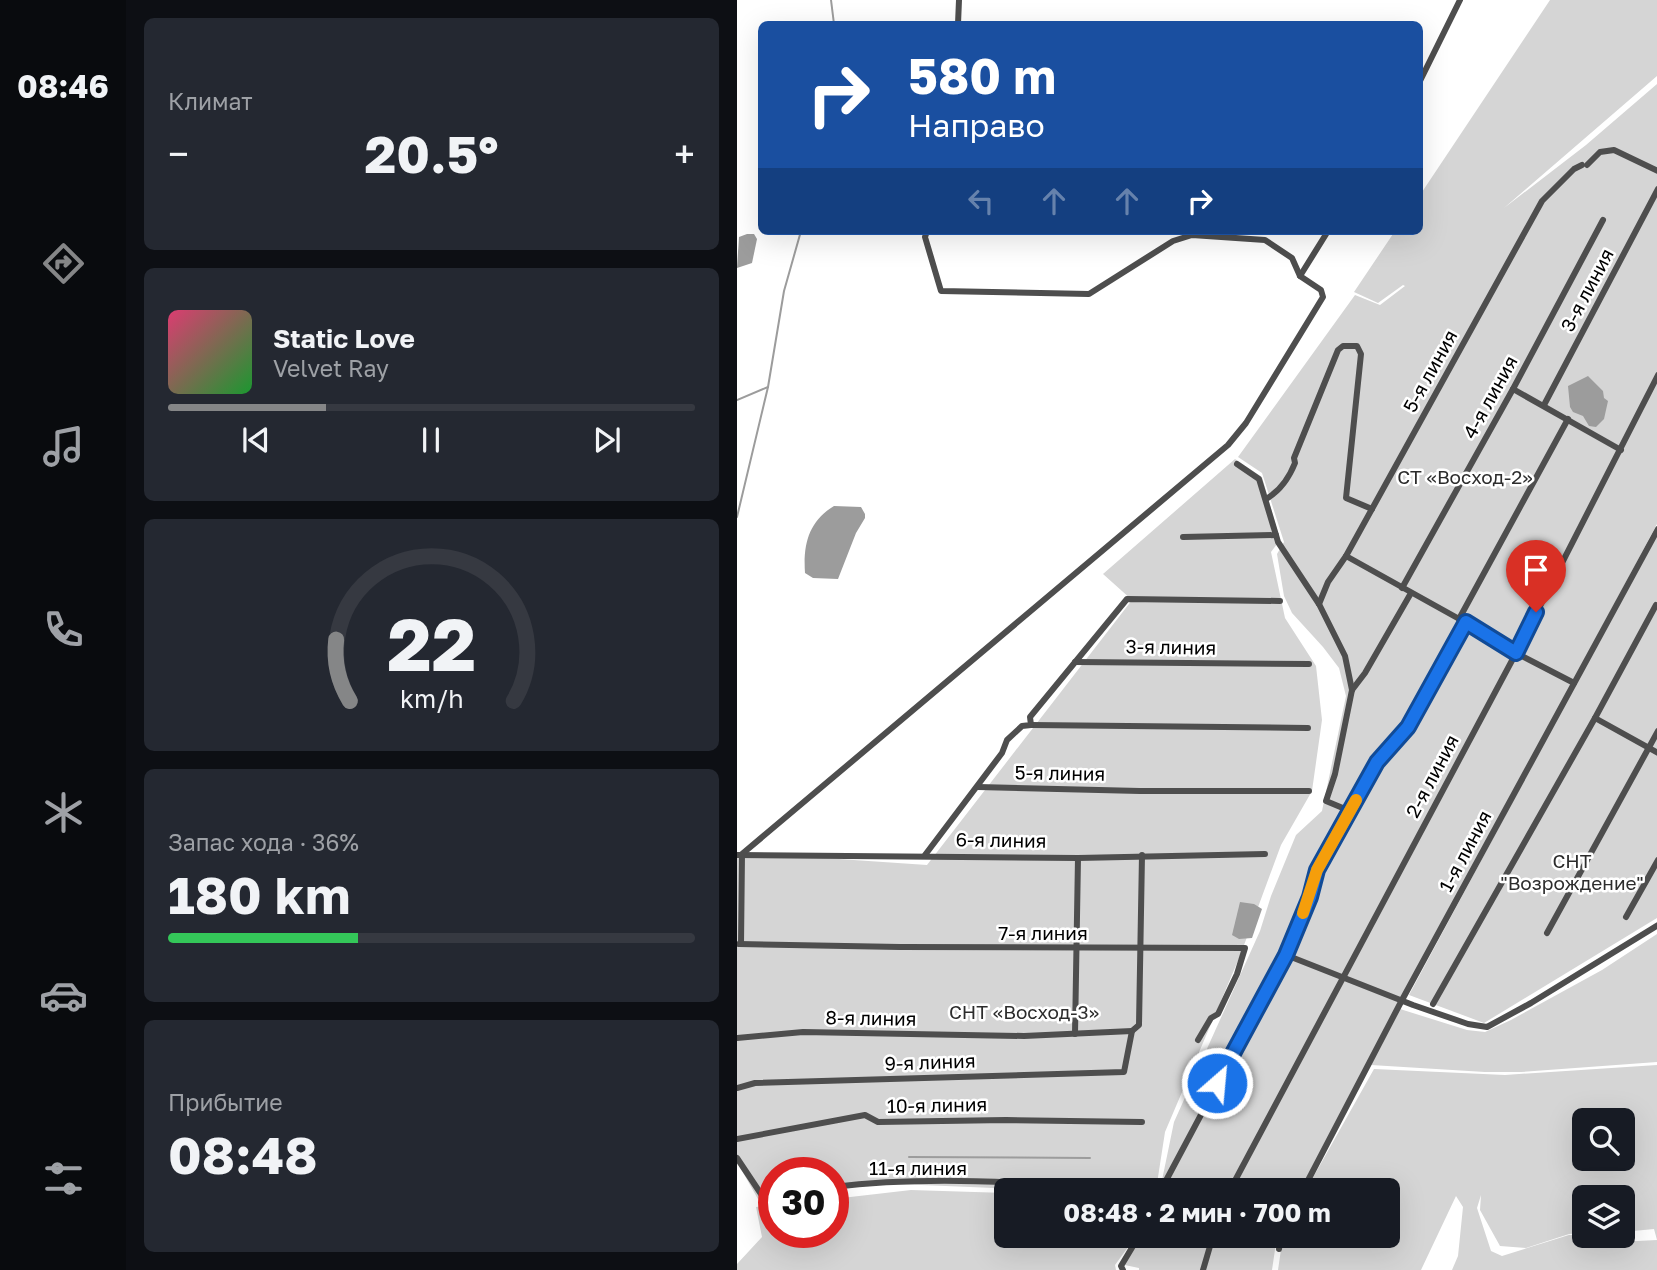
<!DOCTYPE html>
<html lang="ru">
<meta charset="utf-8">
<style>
:root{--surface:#171b24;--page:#242831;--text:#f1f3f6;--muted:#9ea1a6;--line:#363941;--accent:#858687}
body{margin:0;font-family:"Golos Text",sans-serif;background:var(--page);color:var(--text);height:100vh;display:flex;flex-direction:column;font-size:26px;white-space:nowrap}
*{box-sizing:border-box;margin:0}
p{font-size:23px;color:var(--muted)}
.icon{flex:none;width:38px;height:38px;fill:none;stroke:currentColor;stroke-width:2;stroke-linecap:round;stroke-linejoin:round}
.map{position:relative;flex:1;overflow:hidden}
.drawer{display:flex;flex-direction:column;gap:18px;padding:18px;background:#0d0f14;width:611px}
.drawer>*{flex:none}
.guide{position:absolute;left:21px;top:21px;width:665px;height:214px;border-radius:10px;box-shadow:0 7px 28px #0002;background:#1a4fa0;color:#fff;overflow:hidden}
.tools{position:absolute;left:835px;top:1108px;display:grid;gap:14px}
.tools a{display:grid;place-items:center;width:63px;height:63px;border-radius:10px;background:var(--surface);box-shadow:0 7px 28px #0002;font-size:35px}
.speed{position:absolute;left:21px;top:1157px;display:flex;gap:14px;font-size:35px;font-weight:700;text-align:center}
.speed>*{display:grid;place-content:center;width:91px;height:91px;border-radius:50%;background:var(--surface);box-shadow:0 7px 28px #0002;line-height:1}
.speed .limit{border:10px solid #d22;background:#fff;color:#111}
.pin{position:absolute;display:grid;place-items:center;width:60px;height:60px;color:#fff;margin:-72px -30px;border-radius:50% 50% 50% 0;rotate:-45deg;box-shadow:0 0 7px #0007}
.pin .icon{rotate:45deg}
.me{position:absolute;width:77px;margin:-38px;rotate:27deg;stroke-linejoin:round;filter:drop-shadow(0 0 5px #0008)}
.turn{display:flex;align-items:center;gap:24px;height:147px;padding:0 35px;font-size:32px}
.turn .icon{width:91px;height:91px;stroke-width:2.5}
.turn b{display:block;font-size:49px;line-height:60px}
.lanes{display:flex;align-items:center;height:66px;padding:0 35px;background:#0003;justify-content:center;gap:35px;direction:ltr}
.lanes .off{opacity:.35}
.big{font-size:52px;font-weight:700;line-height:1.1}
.drawer .widget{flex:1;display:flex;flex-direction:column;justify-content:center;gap:10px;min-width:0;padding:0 24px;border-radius:10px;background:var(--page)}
.drawer .dial{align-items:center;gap:0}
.dial svg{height:182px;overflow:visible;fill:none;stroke:var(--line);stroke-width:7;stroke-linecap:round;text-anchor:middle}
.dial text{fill:var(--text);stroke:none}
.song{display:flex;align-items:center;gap:21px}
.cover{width:84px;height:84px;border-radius:10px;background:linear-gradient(135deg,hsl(340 70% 55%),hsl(130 70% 35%))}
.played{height:7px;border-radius:4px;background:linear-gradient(90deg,var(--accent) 30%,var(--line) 30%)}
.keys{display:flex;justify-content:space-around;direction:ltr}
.heat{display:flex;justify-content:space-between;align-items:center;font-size:38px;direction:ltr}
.charge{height:10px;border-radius:5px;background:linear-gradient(90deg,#34c759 36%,var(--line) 0)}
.trip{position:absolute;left:257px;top:1178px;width:406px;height:70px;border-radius:10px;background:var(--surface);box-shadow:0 7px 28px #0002;font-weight:700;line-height:70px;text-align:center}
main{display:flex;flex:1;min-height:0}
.menu{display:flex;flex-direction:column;width:126px;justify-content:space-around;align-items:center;background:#090b0e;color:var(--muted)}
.menu .icon{width:49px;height:49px}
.menu .selected{color:var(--accent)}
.menu b{font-size:32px;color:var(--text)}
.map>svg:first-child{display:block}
</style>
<main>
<nav class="menu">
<b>08:46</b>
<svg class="icon selected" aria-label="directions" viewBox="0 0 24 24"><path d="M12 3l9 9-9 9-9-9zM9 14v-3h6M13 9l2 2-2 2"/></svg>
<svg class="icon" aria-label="music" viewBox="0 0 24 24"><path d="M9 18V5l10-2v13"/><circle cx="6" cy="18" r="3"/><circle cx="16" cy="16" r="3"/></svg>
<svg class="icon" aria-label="phone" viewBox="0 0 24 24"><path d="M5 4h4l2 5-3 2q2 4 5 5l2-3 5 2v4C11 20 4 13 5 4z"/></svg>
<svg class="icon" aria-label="climate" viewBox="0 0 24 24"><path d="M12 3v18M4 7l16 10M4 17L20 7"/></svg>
<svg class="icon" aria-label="car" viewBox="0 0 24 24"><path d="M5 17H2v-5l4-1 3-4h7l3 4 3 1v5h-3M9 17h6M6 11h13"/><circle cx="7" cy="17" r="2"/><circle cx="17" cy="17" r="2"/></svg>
<svg class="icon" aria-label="filters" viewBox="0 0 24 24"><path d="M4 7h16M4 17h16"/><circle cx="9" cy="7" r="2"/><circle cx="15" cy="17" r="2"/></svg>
</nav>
<section class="drawer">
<div class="widget"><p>Климат</p>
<div class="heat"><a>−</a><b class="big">20.5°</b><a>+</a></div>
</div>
<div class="widget">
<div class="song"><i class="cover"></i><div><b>Static Love</b><p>Velvet Ray</p></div></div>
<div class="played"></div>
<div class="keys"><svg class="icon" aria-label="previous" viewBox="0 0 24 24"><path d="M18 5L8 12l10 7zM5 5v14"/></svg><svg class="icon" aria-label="pause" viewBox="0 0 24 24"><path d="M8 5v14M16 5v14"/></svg><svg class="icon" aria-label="next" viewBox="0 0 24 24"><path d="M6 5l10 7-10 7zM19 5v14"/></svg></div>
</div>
<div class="widget dial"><svg viewBox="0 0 100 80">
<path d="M14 69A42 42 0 1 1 86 69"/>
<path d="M14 69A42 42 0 0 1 8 42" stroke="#858687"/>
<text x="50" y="56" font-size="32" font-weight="700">22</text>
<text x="50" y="72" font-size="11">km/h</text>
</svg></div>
<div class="widget"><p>Запас хода · 36%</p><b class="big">180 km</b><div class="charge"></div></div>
<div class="widget"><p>Прибытие</p><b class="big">08:48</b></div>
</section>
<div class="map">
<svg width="921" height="1270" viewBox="0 0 921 1270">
<rect width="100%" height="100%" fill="#fff"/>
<!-- green -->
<g fill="#d5d5d5" fill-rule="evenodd">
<polygon points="813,0 920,0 920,76 767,208 849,145 920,84 920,524 563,1190 423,1190 437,1122 523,931 534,896 559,835 585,811 609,696 602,668 586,647 555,613 547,596 540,554 547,542 525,473 501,457 618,295 643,305 668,286 666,285 641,303 617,292 658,231 682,231 683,195"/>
<polygon points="498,459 525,477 543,540 534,552 548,618 579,666 585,720 575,791 544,845 503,956 428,1132 419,1190 305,1190 136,1183 96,1190 96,1172 37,1172 37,1200 21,1199 0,1162 0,852 190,865 395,600 366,574"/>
<polygon points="920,533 920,918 747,1023 672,995"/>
<polygon points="920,934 920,1062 784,1072 748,1072 634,1065 663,1009 730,1030 748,1032 774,1020 865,970"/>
<path d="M920 1065V1270H715L721 1256 726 1207 719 1196 684 1270H541L546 1236H651V1190H569L637 1069 768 1075ZM847 1120H886V1158H847ZM744 1195 743 1210 763 1246 789 1248 832 1234 847 1233V1197H886V1232L917 1229 920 1240 881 1242 868 1236 832 1235 765 1256 754 1251 740 1208Z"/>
<polygon points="174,1190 269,1193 270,1236 540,1236 535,1270 402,1270 402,1268 383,1264 394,1243 378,1265 379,1270 0,1270 0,1264 25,1237 19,1207 37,1205 37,1232 96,1232 96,1199"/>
</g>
<!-- water -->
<g fill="#9c9c9c">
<polygon points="10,234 17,234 20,239 15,263 0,268 2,237"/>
<polygon points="851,376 866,391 867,398 871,401 867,419 859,427 852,426 846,416 836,412 833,407 831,386"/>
<path d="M97 506 124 507 128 514V518L119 533 101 579 76 578 68 573C66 544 72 521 97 506Z"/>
<polygon points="503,902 517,904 525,909 515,938 502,939 495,935"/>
</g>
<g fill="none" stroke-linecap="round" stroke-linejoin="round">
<!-- stream -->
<g stroke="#9c9c9c" stroke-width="2">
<polyline points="94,0 97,24"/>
<polyline points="0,400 31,387"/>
<polyline points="0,517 31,387 47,291 64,231"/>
<polyline points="172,1157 353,1158"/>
</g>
<!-- street -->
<g stroke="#4e4e4e" stroke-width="6">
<polyline points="221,24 222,0"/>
<polyline points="682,83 723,0"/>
<polyline points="850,165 863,152 877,150 921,171"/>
<polyline points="563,276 591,231"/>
<polyline points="776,389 884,450"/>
<polyline points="807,405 921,189"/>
<path d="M529 499C543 491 552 478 558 463L557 458 601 350 606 346H620L624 354 609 498 635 509"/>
<polyline points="539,535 541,542 582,604 608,656 615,690"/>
<polyline points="446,537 539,535 522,479 500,464"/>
<polyline points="609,556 769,645 779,653 837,683"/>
<polyline points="665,588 776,389 866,220"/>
<polyline points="582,604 591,582 609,556 805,201 837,169 845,165"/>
<polyline points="722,619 831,419"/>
<polyline points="338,662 572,664"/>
<polyline points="858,718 921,753"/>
<polyline points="294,725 571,728"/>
<polyline points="241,787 403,791 572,791"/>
<polyline points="613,811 589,801 598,774 615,690 628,673 674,593"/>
<polyline points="0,855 341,858 528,854"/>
<polyline points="188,855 265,753 270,740 285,726 294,725 293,717 390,599 543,601"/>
<polyline points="889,917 921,860"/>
<polyline points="810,933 921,731"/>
<polyline points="2,944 163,947 508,948 500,974 481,1014 474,1018 461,1040"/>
<polyline points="4,944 5,854 491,445 509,423 586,297 584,290 563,276 555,258 528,240 455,235 436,241 352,294 204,291 188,237 190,231"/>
<polyline points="549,955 676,1005 731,1024 750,1027 794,1003 921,925"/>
<polyline points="696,1004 858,718 919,605"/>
<polyline points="338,1034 341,858"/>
<polyline points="0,1038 66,1032 287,1036 395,1031"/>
<polyline points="0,1088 18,1083 387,1072 395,1031 402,1025 405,855"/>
<polyline points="0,1139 128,1115 141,1122 269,1120 405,1122"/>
<polyline points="0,1158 26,1197 37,1198"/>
<path d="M96 1187C194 1175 295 1183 393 1190"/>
<polyline points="424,1190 549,955 573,897 580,870 640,762 671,727 729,622"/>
<polyline points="493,1190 779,653 921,375"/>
<polyline points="566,1190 665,1000 921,529"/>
<polyline points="542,1249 544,1236"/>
<polyline points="386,1270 384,1266 402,1236"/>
<polyline points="466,1270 476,1236"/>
</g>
</g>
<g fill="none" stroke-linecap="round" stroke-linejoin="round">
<defs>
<polyline id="route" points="480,1083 549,955 573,897 580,870 640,762 671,727 729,622 779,653 799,612"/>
</defs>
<!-- route casing -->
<use href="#route" stroke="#114b97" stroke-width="18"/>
<!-- route -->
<use href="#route" stroke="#1a73e8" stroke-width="12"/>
<!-- slow -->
<polyline stroke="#f59e0b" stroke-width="12" points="566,913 580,870 619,800"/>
</g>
<g text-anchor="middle" stroke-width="5" stroke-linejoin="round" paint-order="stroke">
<!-- street labels -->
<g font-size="19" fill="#000" stroke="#fff">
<text transform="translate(850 290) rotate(-62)" y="7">3-я линия</text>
<text transform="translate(693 371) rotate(-61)" y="7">5-я линия</text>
<text transform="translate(753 397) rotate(-61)" y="7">4-я линия</text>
<text transform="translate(434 647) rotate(1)" y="7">3-я линия</text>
<text transform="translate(323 773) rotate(1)" y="7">5-я линия</text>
<text transform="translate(695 776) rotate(-62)" y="7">2-я линия</text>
<text transform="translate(264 840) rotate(1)" y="7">6-я линия</text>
<text transform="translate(728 851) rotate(-62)" y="7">1-я линия</text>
<text x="306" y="940">7-я линия</text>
<text transform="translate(134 1018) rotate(1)" y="7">8-я линия</text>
<text transform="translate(193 1062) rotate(-2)" y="7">9-я линия</text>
<text transform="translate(200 1105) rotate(-1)" y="7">10-я линия</text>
<text x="181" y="1175">11-я линия</text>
</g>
<!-- park labels -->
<g font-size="19" fill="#2c2c2c" stroke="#fff">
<text x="728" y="484">СТ «Восход-2»</text>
<text x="835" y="868">СНТ<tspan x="835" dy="22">"Возрождение"</tspan></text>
<text x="287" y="1019">СНТ «Восход-3»</text>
</g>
</g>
</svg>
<div class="tools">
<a><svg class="icon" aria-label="search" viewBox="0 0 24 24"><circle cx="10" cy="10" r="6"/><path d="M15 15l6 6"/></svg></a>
<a><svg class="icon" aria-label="layers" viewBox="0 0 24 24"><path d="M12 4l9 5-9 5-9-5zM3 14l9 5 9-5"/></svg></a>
</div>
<div class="speed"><div class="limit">30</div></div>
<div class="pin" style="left:799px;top:612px;background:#d93025"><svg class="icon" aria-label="arrive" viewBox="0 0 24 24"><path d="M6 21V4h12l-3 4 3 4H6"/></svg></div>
<svg class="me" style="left:480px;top:1083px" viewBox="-20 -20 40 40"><circle r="17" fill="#1a73e8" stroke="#fff" stroke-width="3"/><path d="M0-11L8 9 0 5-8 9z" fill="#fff"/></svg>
<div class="trip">08:48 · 2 мин · 700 m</div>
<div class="guide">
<div class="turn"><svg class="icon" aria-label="right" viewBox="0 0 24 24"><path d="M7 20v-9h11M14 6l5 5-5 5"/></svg><div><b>580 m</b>Направо</div></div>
<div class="lanes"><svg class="icon off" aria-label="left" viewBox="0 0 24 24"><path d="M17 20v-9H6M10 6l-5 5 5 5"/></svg><svg class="icon off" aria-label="ahead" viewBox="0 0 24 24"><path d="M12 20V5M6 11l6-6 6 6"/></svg><svg class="icon off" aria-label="ahead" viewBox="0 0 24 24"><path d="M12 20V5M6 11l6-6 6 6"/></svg><svg class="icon" aria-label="right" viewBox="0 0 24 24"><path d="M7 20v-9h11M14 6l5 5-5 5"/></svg></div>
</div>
</div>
</main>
